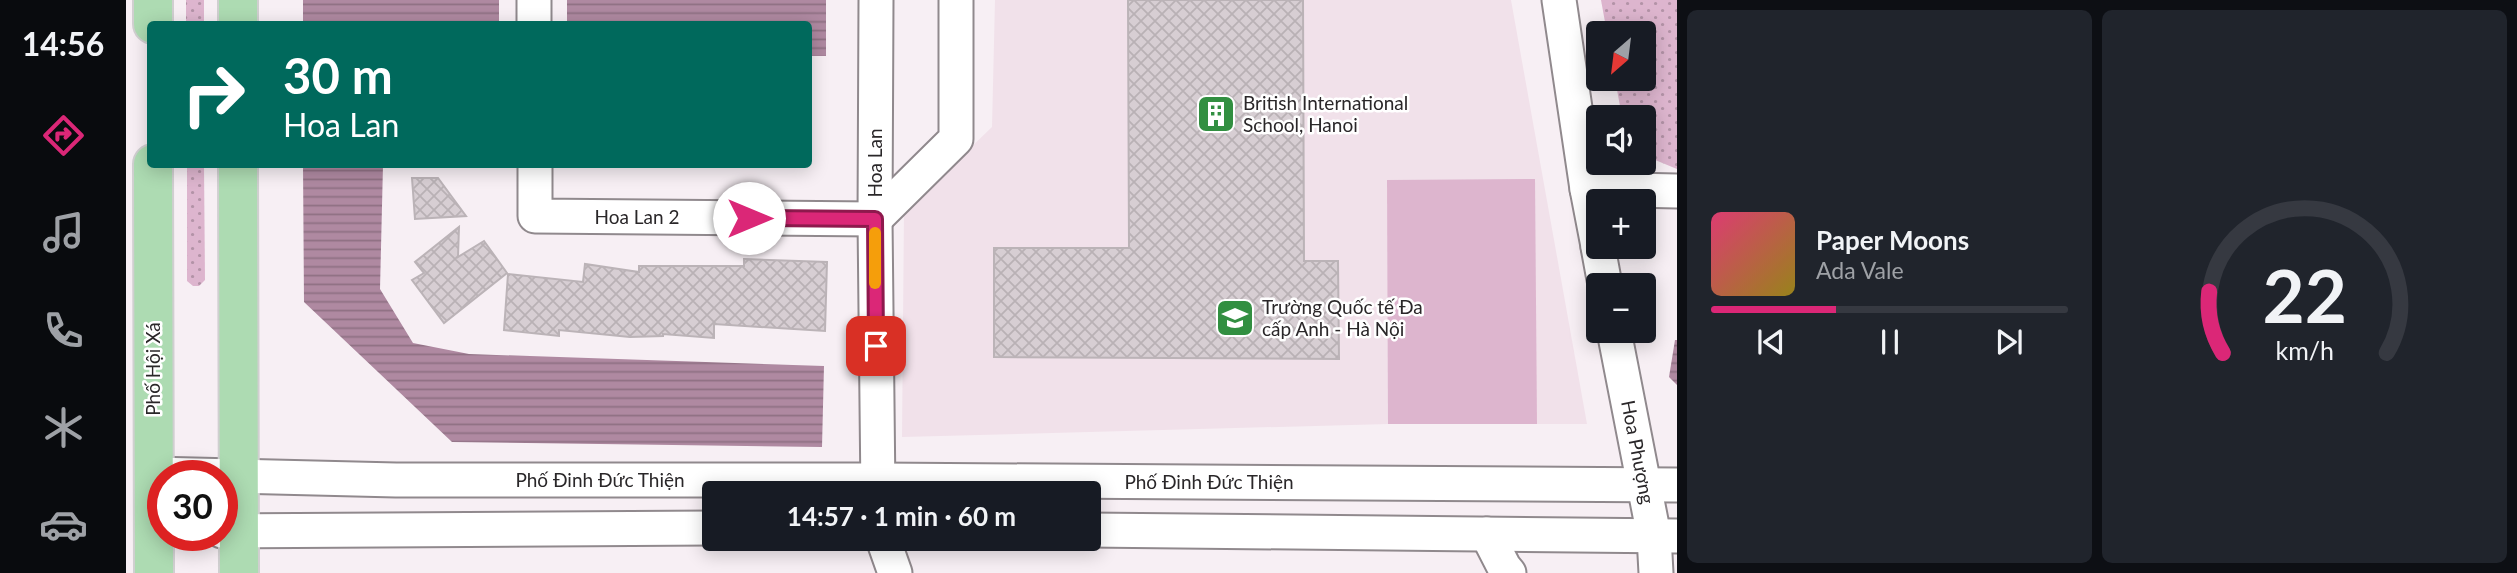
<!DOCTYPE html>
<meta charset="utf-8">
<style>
:root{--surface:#171b24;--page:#20242c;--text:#f1f3f6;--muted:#9ea1a6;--line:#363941;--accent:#db2777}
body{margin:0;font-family:Lato,sans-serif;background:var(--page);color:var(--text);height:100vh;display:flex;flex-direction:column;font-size:26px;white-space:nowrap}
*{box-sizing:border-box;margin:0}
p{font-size:23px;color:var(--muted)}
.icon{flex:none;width:38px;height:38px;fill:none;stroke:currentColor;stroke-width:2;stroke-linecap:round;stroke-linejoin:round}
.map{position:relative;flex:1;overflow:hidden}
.sheet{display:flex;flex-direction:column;gap:10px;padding:10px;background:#0d0f14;width:840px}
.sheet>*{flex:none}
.guide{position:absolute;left:21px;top:21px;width:665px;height:147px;border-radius:7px;box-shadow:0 4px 18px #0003;background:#00695c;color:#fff;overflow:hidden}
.needle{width:46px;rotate:208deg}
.tools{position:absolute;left:1460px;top:21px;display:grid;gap:14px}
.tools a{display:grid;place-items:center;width:70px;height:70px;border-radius:7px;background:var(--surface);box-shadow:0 4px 18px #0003;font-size:35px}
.speed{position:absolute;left:21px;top:460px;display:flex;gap:14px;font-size:35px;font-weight:700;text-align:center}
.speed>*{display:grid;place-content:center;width:91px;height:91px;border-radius:50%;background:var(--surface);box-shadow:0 4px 18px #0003;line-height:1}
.speed .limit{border:10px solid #d22;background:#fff;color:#111}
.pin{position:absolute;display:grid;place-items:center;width:60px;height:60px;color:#fff;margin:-30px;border-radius:14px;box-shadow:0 4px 10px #0006}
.me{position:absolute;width:77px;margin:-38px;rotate:90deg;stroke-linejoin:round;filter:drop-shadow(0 0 5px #0008)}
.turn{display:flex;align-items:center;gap:24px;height:147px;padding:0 21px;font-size:32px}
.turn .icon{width:91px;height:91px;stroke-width:2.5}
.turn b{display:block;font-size:49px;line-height:60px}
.sheet .widget{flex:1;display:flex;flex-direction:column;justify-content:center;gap:10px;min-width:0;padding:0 24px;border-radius:10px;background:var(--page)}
.sheet .dial{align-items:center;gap:0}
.dial svg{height:182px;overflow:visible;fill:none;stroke:var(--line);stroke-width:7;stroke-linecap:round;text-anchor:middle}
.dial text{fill:var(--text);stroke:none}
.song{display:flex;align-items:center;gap:21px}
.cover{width:84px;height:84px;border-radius:10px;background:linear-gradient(135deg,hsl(340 70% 55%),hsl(50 70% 35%))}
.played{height:7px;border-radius:4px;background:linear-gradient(90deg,var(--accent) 35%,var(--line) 35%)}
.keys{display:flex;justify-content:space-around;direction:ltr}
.sheet .tiles{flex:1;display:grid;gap:10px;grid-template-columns:repeat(2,1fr)}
.trip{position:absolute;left:576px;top:481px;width:399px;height:70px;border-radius:7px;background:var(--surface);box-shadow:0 4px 18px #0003;font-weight:700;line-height:70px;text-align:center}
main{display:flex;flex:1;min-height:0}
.menu{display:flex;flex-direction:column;width:126px;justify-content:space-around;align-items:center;background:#090b0e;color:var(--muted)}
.menu .icon{width:49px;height:49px}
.menu .current{color:var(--accent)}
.menu b{font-size:32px;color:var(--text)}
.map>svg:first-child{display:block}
</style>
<main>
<nav class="menu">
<b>14:56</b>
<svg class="icon current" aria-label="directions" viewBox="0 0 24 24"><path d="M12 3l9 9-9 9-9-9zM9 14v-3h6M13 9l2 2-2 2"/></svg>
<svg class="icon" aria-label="music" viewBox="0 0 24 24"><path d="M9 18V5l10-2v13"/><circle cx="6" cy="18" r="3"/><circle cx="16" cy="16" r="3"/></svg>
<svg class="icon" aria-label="phone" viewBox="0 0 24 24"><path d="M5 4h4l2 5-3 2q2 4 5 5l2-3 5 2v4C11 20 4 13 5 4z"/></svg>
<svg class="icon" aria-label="climate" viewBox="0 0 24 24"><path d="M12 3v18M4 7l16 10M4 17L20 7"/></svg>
<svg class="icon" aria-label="car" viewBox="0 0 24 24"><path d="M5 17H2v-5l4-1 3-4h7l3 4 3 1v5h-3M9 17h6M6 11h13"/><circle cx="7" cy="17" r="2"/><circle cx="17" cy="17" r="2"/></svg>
</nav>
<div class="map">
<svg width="1551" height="573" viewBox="0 0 1551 573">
<defs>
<pattern id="grass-dots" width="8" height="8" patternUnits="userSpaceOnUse" patternTransform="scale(1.75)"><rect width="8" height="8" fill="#ddb5ce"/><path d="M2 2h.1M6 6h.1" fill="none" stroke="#b393a7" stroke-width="1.8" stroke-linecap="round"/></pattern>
<pattern id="water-rules" width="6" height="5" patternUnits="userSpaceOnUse" patternTransform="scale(1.75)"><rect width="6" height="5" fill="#af89a1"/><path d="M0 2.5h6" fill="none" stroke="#8f7083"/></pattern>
<pattern id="building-cross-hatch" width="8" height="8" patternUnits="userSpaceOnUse" patternTransform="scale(1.75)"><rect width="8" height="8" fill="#d7ced3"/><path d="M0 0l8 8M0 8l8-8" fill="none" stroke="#b9b1b5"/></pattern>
</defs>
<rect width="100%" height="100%" fill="#f7eff4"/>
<!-- built -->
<polygon fill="#f1e1ea" points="869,0 1385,0 1461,424 1262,424 776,437 778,212 866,127"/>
<!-- grass -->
<g fill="url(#grass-dots)">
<rect x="60" y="0" width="18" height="24"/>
<polygon points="1475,0 1551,0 1551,169 1517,155 1517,117 1496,117 1489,79 1517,79 1517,33 1481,33"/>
<polygon points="61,165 78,165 79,280 73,286 67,286 61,281"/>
</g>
<!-- garden -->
<polygon fill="#ddb5ce" points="1409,179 1411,424 1262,424 1261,180"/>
<!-- water -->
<g fill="url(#water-rules)">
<rect x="177" y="0" width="196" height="24"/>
<polygon points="441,0 700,0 700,56 683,56 682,24 441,24"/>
<polygon points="177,165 257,165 254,289 287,343 343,354 698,366 696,447 326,442 178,302"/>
<polygon points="1549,340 1551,340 1551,385 1543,377"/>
</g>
<!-- building -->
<g fill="url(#building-cross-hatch)" stroke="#bbb3b7" stroke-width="2">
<polygon points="1002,0 1177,0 1178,261 1212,261 1213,359 868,357 868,248 1003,248"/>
<polygon points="286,178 312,178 340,216 289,219"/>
<polygon points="333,227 332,257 358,241 381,273 318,323 286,280 298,273 289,262"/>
<polygon points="618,259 701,262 699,331 588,324 588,338 537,334 537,336 504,337 433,330 433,336 378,330 382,274 457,282 459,264 513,272 513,266 618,266"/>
</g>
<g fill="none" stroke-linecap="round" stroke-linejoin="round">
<defs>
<g id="minor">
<polyline points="408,0 408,24"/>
<polyline points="750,0 749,219 752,494"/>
<polyline points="1433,0 1461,189 1472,246"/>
<polyline points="409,164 409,216 749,219 830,139 830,0"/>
<polyline points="1461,189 1551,191"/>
<polyline points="1472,247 1479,285"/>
<polyline points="1488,331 1528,536 1530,573"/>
<polyline points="27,474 270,480 751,480 1551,485"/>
<polyline points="962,530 1551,536"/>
<polyline points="96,531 588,528"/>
<polyline points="1361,534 1378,567 1383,573"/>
<polyline points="757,539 769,573"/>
</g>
<g id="major">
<polyline points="27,0 27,24"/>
<polyline points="112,0 112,24"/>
<polyline points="27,164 28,573"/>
<polyline points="112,164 113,573"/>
</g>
</defs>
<!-- minor casing -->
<use href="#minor" stroke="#90898d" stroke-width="37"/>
<!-- major casing -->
<use href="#major" stroke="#d0cfd0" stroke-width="42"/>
<!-- minor -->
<use href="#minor" stroke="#fff" stroke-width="33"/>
<!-- major -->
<use href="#major" stroke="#addbb2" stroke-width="38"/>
</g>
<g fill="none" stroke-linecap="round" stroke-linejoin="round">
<defs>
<polyline id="route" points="623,218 749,219 750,346"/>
</defs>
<!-- route casing -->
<use href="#route" stroke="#8e194d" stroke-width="18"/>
<!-- route -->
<use href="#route" stroke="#db2777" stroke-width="12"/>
<!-- slow -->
<polyline stroke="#f59e0b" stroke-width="12" points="749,233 749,283"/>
</g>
<!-- icons -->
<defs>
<symbol id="building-square" viewBox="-11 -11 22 22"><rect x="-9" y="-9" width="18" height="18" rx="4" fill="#328f41" stroke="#fff"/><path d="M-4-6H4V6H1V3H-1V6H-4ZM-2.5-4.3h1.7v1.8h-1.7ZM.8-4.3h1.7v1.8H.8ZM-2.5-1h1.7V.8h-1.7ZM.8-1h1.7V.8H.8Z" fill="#fff"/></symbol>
<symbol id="school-square" viewBox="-11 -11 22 22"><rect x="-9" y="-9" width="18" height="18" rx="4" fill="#328f41" stroke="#fff"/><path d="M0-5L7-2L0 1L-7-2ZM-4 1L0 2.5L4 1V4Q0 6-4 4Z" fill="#fff"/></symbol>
</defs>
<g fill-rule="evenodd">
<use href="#building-square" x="1068" y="92" width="44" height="44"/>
<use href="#school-square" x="1087" y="296" width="44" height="44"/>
</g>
<g text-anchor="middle" stroke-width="5" stroke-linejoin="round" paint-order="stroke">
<!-- poi labels -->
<g font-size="19" fill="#2a2729" stroke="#fff" text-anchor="start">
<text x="1117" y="110">British International<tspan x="1117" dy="22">School, Hanoi</tspan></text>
<text x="1136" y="314">Trường Quốc tế Đa<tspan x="1136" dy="22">cấp Anh - Hà Nội</tspan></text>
</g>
<!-- street labels -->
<g font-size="19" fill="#2a2729" stroke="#fff">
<text transform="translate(749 163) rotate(-90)" y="7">Hoa Lan</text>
<text x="511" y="224">Hoa Lan 2</text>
<text transform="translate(27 369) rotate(-90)" y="7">Phố Hội Xá</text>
<text transform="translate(1512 452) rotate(79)" y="7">Hoa Phượng</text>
<text x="474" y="487">Phố Đinh Đức Thiện</text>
<text x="1083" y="489">Phố Đinh Đức Thiện</text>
</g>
</g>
</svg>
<div class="tools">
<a><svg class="needle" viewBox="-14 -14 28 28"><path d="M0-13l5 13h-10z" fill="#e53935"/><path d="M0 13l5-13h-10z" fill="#9ea1a6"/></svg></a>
<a><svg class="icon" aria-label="sound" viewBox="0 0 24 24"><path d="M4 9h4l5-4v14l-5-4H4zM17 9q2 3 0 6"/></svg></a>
<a>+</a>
<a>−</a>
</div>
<div class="speed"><div class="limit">30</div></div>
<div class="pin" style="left:750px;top:346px;background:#d93025"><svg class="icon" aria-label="arrive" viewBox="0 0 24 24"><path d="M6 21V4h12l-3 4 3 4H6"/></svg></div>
<svg class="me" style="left:623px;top:218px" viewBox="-20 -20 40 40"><circle r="19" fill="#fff"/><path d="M0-13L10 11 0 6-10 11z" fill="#db2777"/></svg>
<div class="trip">14:57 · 1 min · 60 m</div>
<div class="guide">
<div class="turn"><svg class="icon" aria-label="right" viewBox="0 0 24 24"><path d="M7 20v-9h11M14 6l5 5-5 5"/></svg><div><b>30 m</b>Hoa Lan</div></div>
</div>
</div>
<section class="sheet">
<div class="tiles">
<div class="widget">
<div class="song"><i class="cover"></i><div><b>Paper Moons</b><p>Ada Vale</p></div></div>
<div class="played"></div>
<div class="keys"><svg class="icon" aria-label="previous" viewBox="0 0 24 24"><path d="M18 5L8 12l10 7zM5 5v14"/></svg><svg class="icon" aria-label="pause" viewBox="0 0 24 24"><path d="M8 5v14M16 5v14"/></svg><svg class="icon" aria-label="next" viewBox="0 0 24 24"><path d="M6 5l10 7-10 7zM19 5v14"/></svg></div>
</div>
<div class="widget dial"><svg viewBox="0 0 100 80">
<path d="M14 69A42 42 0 1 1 86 69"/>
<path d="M14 69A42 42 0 0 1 8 42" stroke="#db2777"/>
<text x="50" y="56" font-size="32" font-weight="700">22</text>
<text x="50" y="72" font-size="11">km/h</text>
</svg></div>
</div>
</section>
</main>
